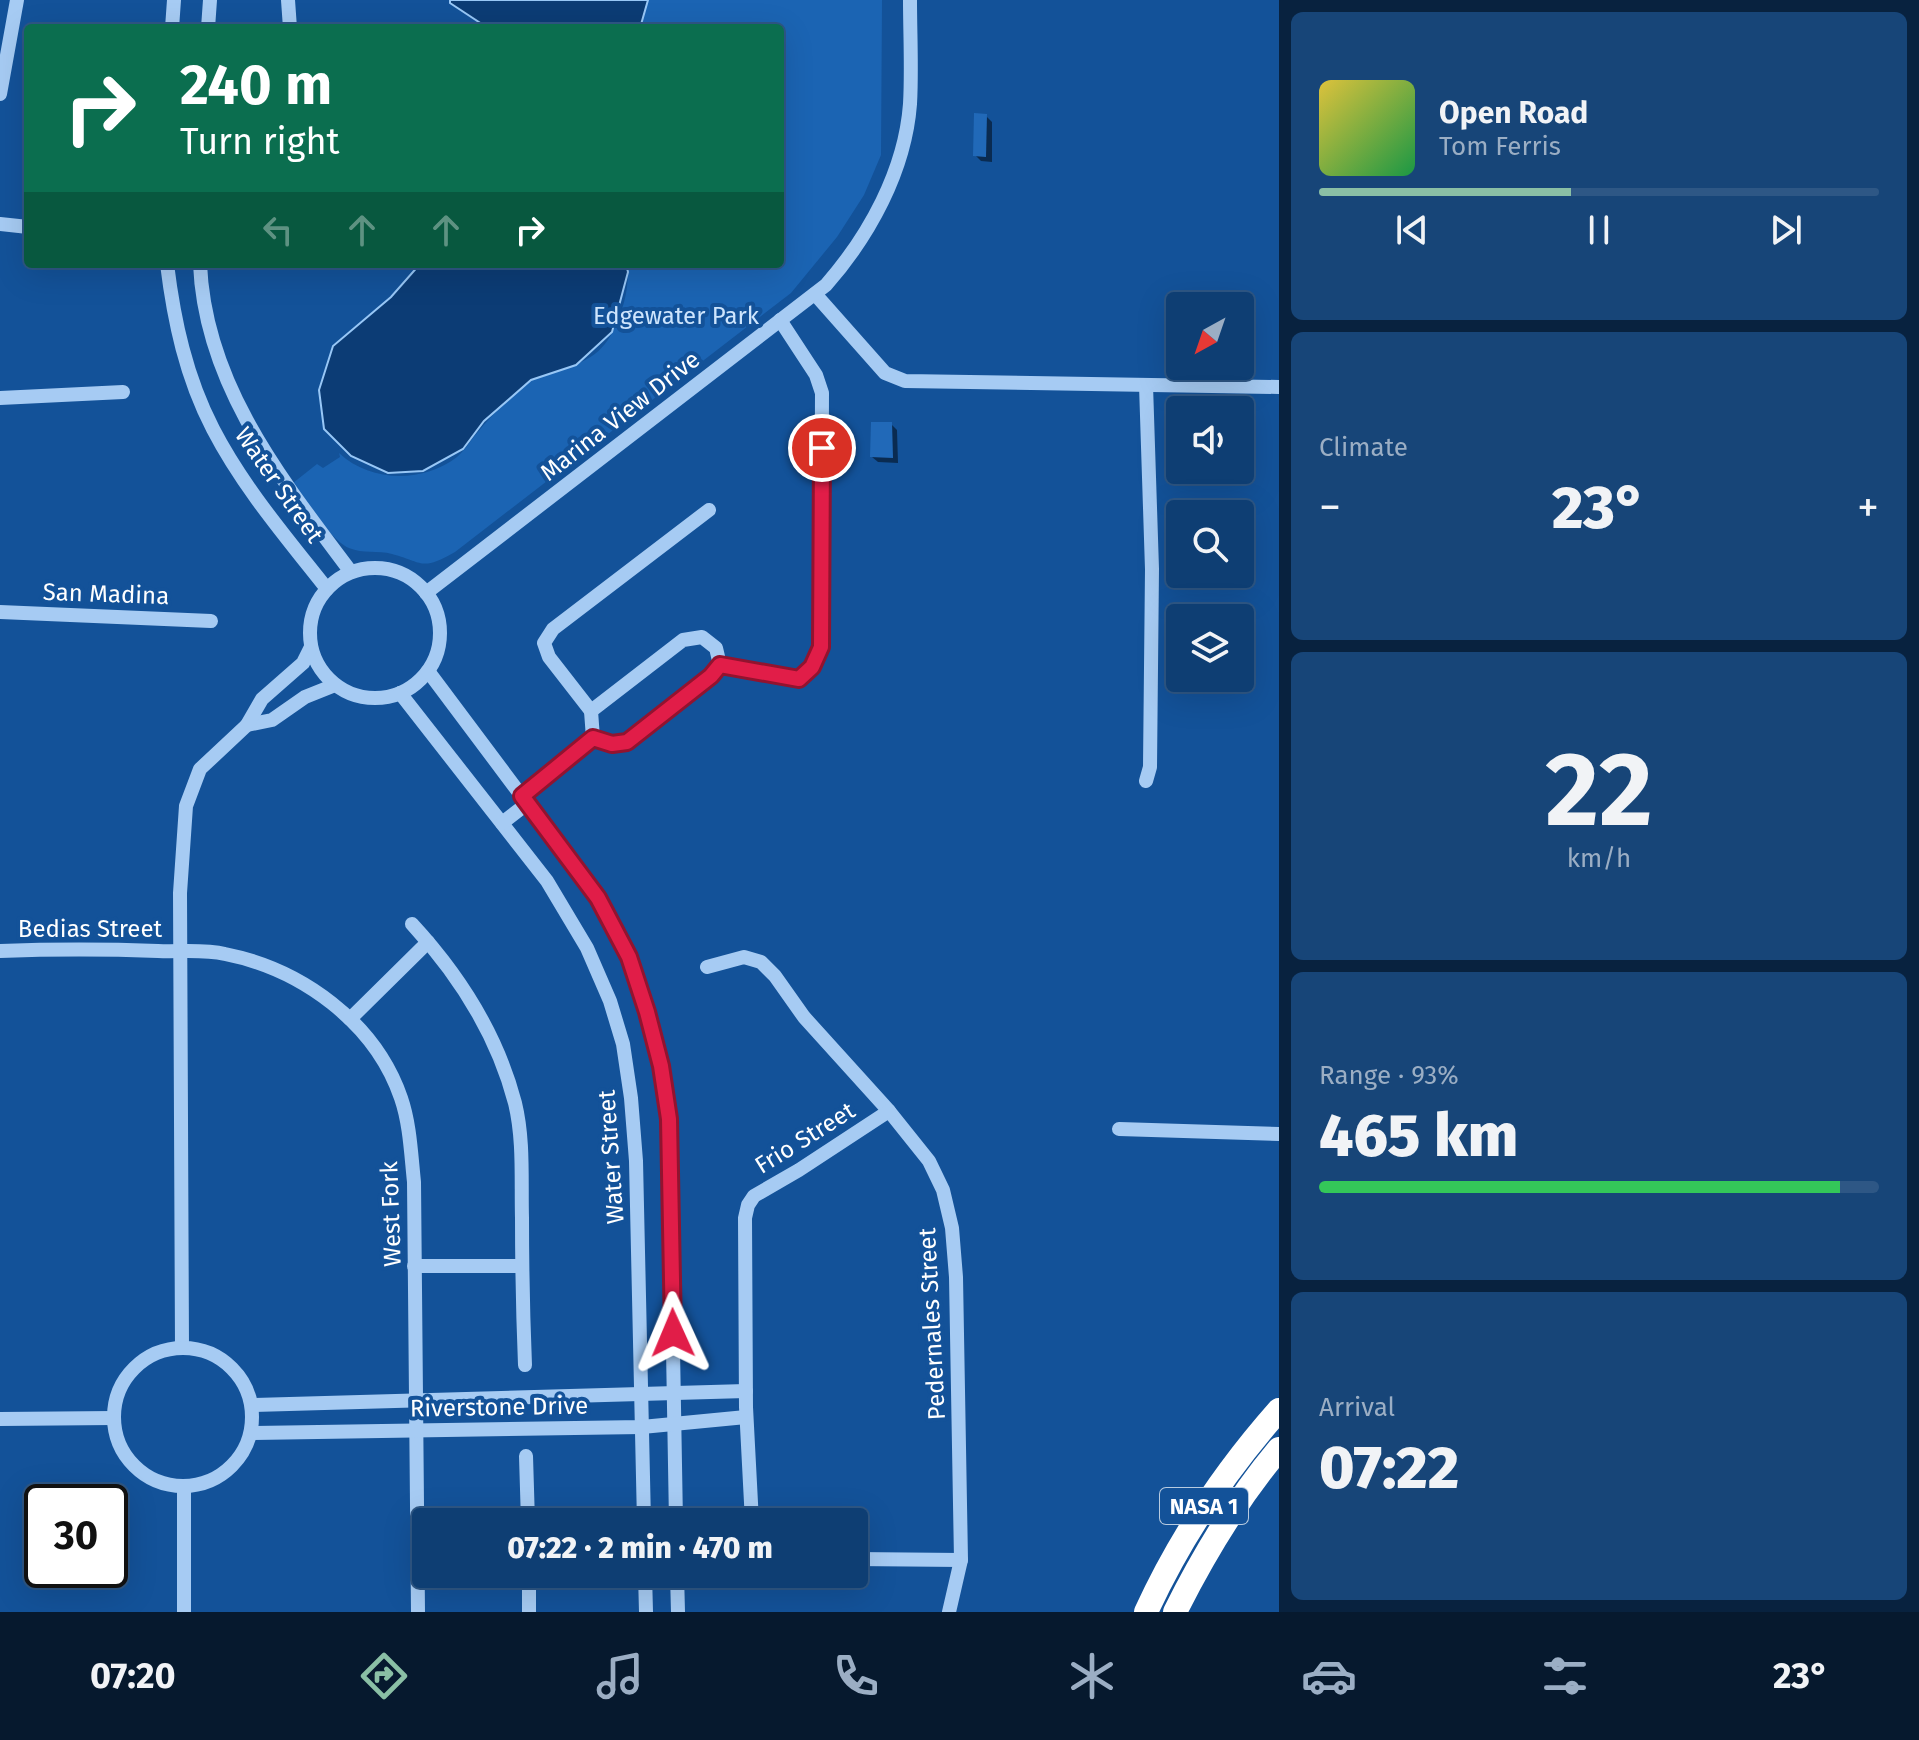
<!DOCTYPE html>
<meta charset="utf-8">
<style>
:root{--surface:#0e3e73;--page:#174578;--text:#f1f3f6;--muted:#9baec4;--line:#2e5785;--accent:#8abfa5}
body{margin:0;font-family:"Fira Sans",sans-serif;background:var(--page);color:var(--text);height:100vh;display:flex;flex-direction:column;font-size:30px;white-space:nowrap}
*{box-sizing:border-box;margin:0}
p{font-size:26px;color:var(--muted)}
.icon{flex:none;width:44px;height:44px;fill:none;stroke:currentColor;stroke-width:2;stroke-linecap:round;stroke-linejoin:round}
.map{position:relative;flex:1;overflow:hidden}
.details{display:flex;flex-direction:column;gap:12px;padding:12px;background:#08223f;width:640px}
.details>*{flex:none}
.banner{position:absolute;left:24px;top:24px;width:760px;height:244px;border-radius:8px;box-shadow:0 8px 32px #0002,0 0 0 2px var(--line);background:#0b6e4f;color:#fff;overflow:hidden}
.needle{width:52px;rotate:220deg}
.tools{position:absolute;left:1166px;top:292px;display:grid;gap:16px}
.tools a{display:grid;place-items:center;width:88px;height:88px;border-radius:8px;background:var(--surface);box-shadow:0 8px 32px #0002,0 0 0 2px var(--line);font-size:40px}
.speed{position:absolute;left:24px;top:1484px;display:flex;gap:16px;font-size:40px;font-weight:700;text-align:center}
.speed>*{display:grid;place-content:center;width:104px;height:104px;border-radius:50%;background:var(--surface);box-shadow:0 8px 32px #0002,0 0 0 2px var(--line);line-height:1}
.speed .limit{border:4px solid #111;border-radius:12px;background:#fff;color:#111}
.pin{position:absolute;display:grid;place-items:center;width:68px;height:68px;color:#fff;margin:-34px;border:4px solid #fff;border-radius:50%;box-shadow:0 2px 8px #0007}
.me{position:absolute;width:88px;margin:-44px;rotate:359deg;stroke-linejoin:round;filter:drop-shadow(0 0 6px #0008)}
.turn{display:flex;align-items:center;gap:28px;height:168px;padding:0 24px;font-size:36px}
.turn .icon{width:104px;height:104px;stroke-width:2.5}
.turn b{display:block;font-size:56px;line-height:68px}
.lanes{display:flex;align-items:center;height:76px;padding:0 24px;background:#0003;justify-content:center;gap:40px;direction:ltr}
.lanes .off{opacity:.35}
.big{font-size:60px;font-weight:800;line-height:1.1}
.details .widget{flex:1;display:flex;flex-direction:column;justify-content:center;gap:12px;min-width:0;padding:0 28px;border-radius:12px;background:var(--page)}
.details .dial{align-items:center;gap:0}
.dial b{font-size:104px;line-height:1}
.song{display:flex;align-items:center;gap:24px}
.cover{width:96px;height:96px;border-radius:12px;background:linear-gradient(135deg,hsl(50 70% 55%),hsl(140 70% 35%))}
.played{height:8px;border-radius:4px;background:linear-gradient(90deg,var(--accent) 45%,var(--line) 45%)}
.keys{display:flex;justify-content:space-around;direction:ltr}
.heat{display:flex;justify-content:space-between;align-items:center;font-size:44px;direction:ltr}
.charge{height:12px;border-radius:6px;background:linear-gradient(90deg,#34c759 93%,var(--line) 0)}
.trip{position:absolute;left:412px;top:1508px;width:456px;height:80px;border-radius:8px;background:var(--surface);box-shadow:0 8px 32px #0002,0 0 0 2px var(--line);font-weight:800;line-height:80px;text-align:center}
.dock{display:flex;height:128px;justify-content:space-around;align-items:center;background:#06192e;color:var(--muted)}
.dock .icon{width:56px;height:56px}
.dock .active{color:var(--accent)}
.dock b{font-size:36px;color:var(--text)}
main{display:flex;flex:1;min-height:0}
.map>svg:first-child{display:block}
</style>
<main>
<div class="map">
<svg width="1279" height="1612" viewBox="0 0 1279 1612">
<rect width="100%" height="100%" fill="#135299"/>
<!-- green -->
<path fill="#1b64b3" d="M648 0H882L881 155 864 195 837 237 791 293 455 552C421 571 425 563 392 554 378 550 363 554 349 548 330 540 306 500 293 483L317 464 323 468 340 457 339 453C371 483 423 483 457 457 465 450 470 441 477 433 492 415 510 395 529 382 537 376 549 374 558 371 596 358 607 350 621 312 626 298 630 278 626 264H780V28H640Z"/>
<!-- water -->
<g fill="#0c3c75" stroke="#98c7f6" stroke-width="2">
<polygon points="450,0 648,0 640,28 488,28 450,3"/>
<polygon points="420,264 626,264 628,272 612,332 576,365 531,380 484,421 463,449 423,471 388,473 351,456 324,429 319,390 333,346 391,297"/>
</g>
<!-- shadow -->
<g fill="#0007">
<polygon points="986,116 992,122 992,162 981,161 975,155"/>
<polygon points="891,424 897,430 898,463 878,462 872,457"/>
</g>
<!-- building -->
<g fill="#2169b8">
<polygon points="974,113 987,114 986,157 973,156"/>
<polygon points="871,422 892,422 893,458 870,457"/>
</g>
<g fill="none" stroke-linecap="round" stroke-linejoin="round">
<!-- minor -->
<g stroke="#a6cbf3" stroke-width="14">
<polyline points="288,0 290,28"/>
<polyline points="172,28 174,0"/>
<polyline points="208,28 210,0"/>
<polyline points="0,94 17,0"/>
<polyline points="0,224 28,227"/>
<path d="M167 264C174 321 186 377 213 429 243 487 286 537 327 589"/>
<path d="M200 264C205 385 282 480 351 572"/>
<polyline points="815,294 885,373 905,381 1279,387"/>
<polyline points="0,398 123,392"/>
<circle cx="375" cy="633" r="65"/>
<path d="M426 593 826 285C869 236 905 171 910 104 912 70 910 34 910 0"/>
<polyline points="0,612 211,621"/>
<polygon points="702,637 716,648 720,665 711,676 627,742 612,744 593,738 591,711 683,640"/>
<polyline points="720,665 799,679 812,667 821,647 822,393 816,375 780,320"/>
<polyline points="428,671 598,898 629,957 647,1012 661,1066 669,1119 676,1522"/>
<polyline points="400,693 547,881 587,948 610,1001 623,1044 631,1098 636,1161 644,1522"/>
<polyline points="591,711 549,657 544,643 553,629 709,510"/>
<polyline points="247,725 272,720 305,697 335,685"/>
<polyline points="1146,781 1150,767 1152,569 1146,385"/>
<polyline points="522,796 593,738"/>
<polyline points="502,823 528,803"/>
<path d="M412 924C460 976 497 1034 515 1103 524 1140 521 1180 522 1218 522 1267 523 1316 525 1365"/>
<path d="M0 951C53 949 105 949 158 951 180 952 204 949 225 954 301 969 375 1022 401 1098 410 1124 411 1154 414 1182L418 1612"/>
<polyline points="707,967 744,957 761,962 775,976 804,1017 889,1111 929,1161 943,1190 952,1228 956,1277 961,1560 949,1612"/>
<polyline points="350,1019 428,942"/>
<polyline points="1119,1129 1279,1134"/>
<polyline points="414,1266 522,1266"/>
<polyline points="182,1347 180,893 186,806 200,769 247,725 262,699 303,663 311,647"/>
<circle cx="183" cy="1417" r="69"/>
<polyline points="252,1405 746,1391"/>
<polyline points="0,1419 114,1418"/>
<polyline points="251,1433 642,1427 746,1417"/>
<polyline points="526,1456 528,1522"/>
<polyline points="184,1486 184,1612"/>
<polyline points="752,1522 746,1407 745,1218 748,1205 754,1196 799,1170 889,1111"/>
<polyline points="854,1559 961,1560"/>
<polyline points="529,1574 529,1612"/>
<polyline points="645,1574 646,1612"/>
<polyline points="677,1574 678,1612"/>
</g>
<!-- highway -->
<g stroke="#fff" stroke-width="24">
<path d="M1146 1612C1180 1538 1225 1471 1279 1410"/>
<path d="M1175 1612C1204 1554 1237 1499 1279 1449"/>
</g>
</g>
<g fill="none" stroke-linecap="round" stroke-linejoin="round">
<defs>
<polyline id="route" points="673,1333 669,1119 661,1066 647,1012 629,957 598,898 522,796 593,738 612,744 627,742 711,676 720,665 799,679 812,667 821,647 822,448"/>
</defs>
<!-- route casing -->
<use href="#route" stroke="#92132f" stroke-width="20"/>
<!-- route -->
<use href="#route" stroke="#e11d48" stroke-width="14"/>
</g>
<g text-anchor="middle" stroke-width="8" stroke-linejoin="round" paint-order="stroke">
<!-- shield labels -->
<rect fill="#135299" stroke="#b8cbe0" stroke-width="2" x="1160" y="1488" width="88" height="36" rx="6"/>
<g font-size="22" font-weight="bold" fill="#fff">
<text x="1204" y="1514">NASA 1</text>
</g>
<!-- park labels -->
<g font-size="24" fill="#cee5fd" stroke="#135299">
<text x="676" y="324">Edgewater Park</text>
</g>
<!-- street labels -->
<g font-size="24" fill="#fff" stroke="#135299">
<text transform="translate(620 416) rotate(-38)" y="8">Marina View Drive</text>
<text transform="translate(279 485) rotate(55)" y="8">Water Street</text>
<text transform="translate(106 594) rotate(2)" y="8">San Madina</text>
<text x="90" y="937">Bedias Street</text>
<text transform="translate(805 1138) rotate(-32)" y="8">Frio Street</text>
<text transform="translate(611 1157) rotate(-94)" y="8">Water Street</text>
<text transform="translate(391 1214) rotate(-92)" y="8">West Fork</text>
<text transform="translate(932 1324) rotate(-93)" y="8">Pedernales Street</text>
<text transform="translate(499 1407) rotate(-1)" y="8">Riverstone Drive</text>
</g>
</g>
</svg>
<div class="tools">
<a><svg class="needle" viewBox="-14 -14 28 28"><path d="M0-13l5 13h-10z" fill="#e53935"/><path d="M0 13l5-13h-10z" fill="#9baec4"/></svg></a>
<a><svg class="icon" aria-label="sound" viewBox="0 0 24 24"><path d="M4 9h4l5-4v14l-5-4H4zM17 9q2 3 0 6"/></svg></a>
<a><svg class="icon" aria-label="search" viewBox="0 0 24 24"><circle cx="10" cy="10" r="6"/><path d="M15 15l6 6"/></svg></a>
<a><svg class="icon" aria-label="layers" viewBox="0 0 24 24"><path d="M12 4l9 5-9 5-9-5zM3 14l9 5 9-5"/></svg></a>
</div>
<div class="speed"><div class="limit">30</div></div>
<div class="pin" style="left:822px;top:448px;background:#d93025"><svg class="icon" aria-label="arrive" viewBox="0 0 24 24"><path d="M6 21V4h12l-3 4 3 4H6"/></svg></div>
<svg class="me" style="left:673px;top:1333px" viewBox="-20 -20 40 40"><path d="M0-17L14 15 0 8-14 15z" fill="#e11d48" stroke="#fff" stroke-width="4"/></svg>
<div class="trip">07:22 · 2 min · 470 m</div>
<div class="banner">
<div class="turn"><svg class="icon" aria-label="right" viewBox="0 0 24 24"><path d="M7 20v-9h11M14 6l5 5-5 5"/></svg><div><b>240 m</b>Turn right</div></div>
<div class="lanes"><svg class="icon off" aria-label="left" viewBox="0 0 24 24"><path d="M17 20v-9H6M10 6l-5 5 5 5"/></svg><svg class="icon off" aria-label="ahead" viewBox="0 0 24 24"><path d="M12 20V5M6 11l6-6 6 6"/></svg><svg class="icon off" aria-label="ahead" viewBox="0 0 24 24"><path d="M12 20V5M6 11l6-6 6 6"/></svg><svg class="icon" aria-label="right" viewBox="0 0 24 24"><path d="M7 20v-9h11M14 6l5 5-5 5"/></svg></div>
</div>
</div>
<section class="details">
<div class="widget">
<div class="song"><i class="cover"></i><div><b>Open Road</b><p>Tom Ferris</p></div></div>
<div class="played"></div>
<div class="keys"><svg class="icon" aria-label="previous" viewBox="0 0 24 24"><path d="M18 5L8 12l10 7zM5 5v14"/></svg><svg class="icon" aria-label="pause" viewBox="0 0 24 24"><path d="M8 5v14M16 5v14"/></svg><svg class="icon" aria-label="next" viewBox="0 0 24 24"><path d="M6 5l10 7-10 7zM19 5v14"/></svg></div>
</div>
<div class="widget"><p>Climate</p>
<div class="heat"><a>−</a><b class="big">23°</b><a>+</a></div>
</div>
<div class="widget dial"><b>22</b><p>km/h</p></div>
<div class="widget"><p>Range · 93%</p><b class="big">465 km</b><div class="charge"></div></div>
<div class="widget"><p>Arrival</p><b class="big">07:22</b></div>
</section>
</main>
<nav class="dock">
<b>07:20</b>
<svg class="icon active" aria-label="directions" viewBox="0 0 24 24"><path d="M12 3l9 9-9 9-9-9zM9 14v-3h6M13 9l2 2-2 2"/></svg>
<svg class="icon" aria-label="music" viewBox="0 0 24 24"><path d="M9 18V5l10-2v13"/><circle cx="6" cy="18" r="3"/><circle cx="16" cy="16" r="3"/></svg>
<svg class="icon" aria-label="phone" viewBox="0 0 24 24"><path d="M5 4h4l2 5-3 2q2 4 5 5l2-3 5 2v4C11 20 4 13 5 4z"/></svg>
<svg class="icon" aria-label="climate" viewBox="0 0 24 24"><path d="M12 3v18M4 7l16 10M4 17L20 7"/></svg>
<svg class="icon" aria-label="car" viewBox="0 0 24 24"><path d="M5 17H2v-5l4-1 3-4h7l3 4 3 1v5h-3M9 17h6M6 11h13"/><circle cx="7" cy="17" r="2"/><circle cx="17" cy="17" r="2"/></svg>
<svg class="icon" aria-label="filters" viewBox="0 0 24 24"><path d="M4 7h16M4 17h16"/><circle cx="9" cy="7" r="2"/><circle cx="15" cy="17" r="2"/></svg>
<b>23°</b>
</nav>
